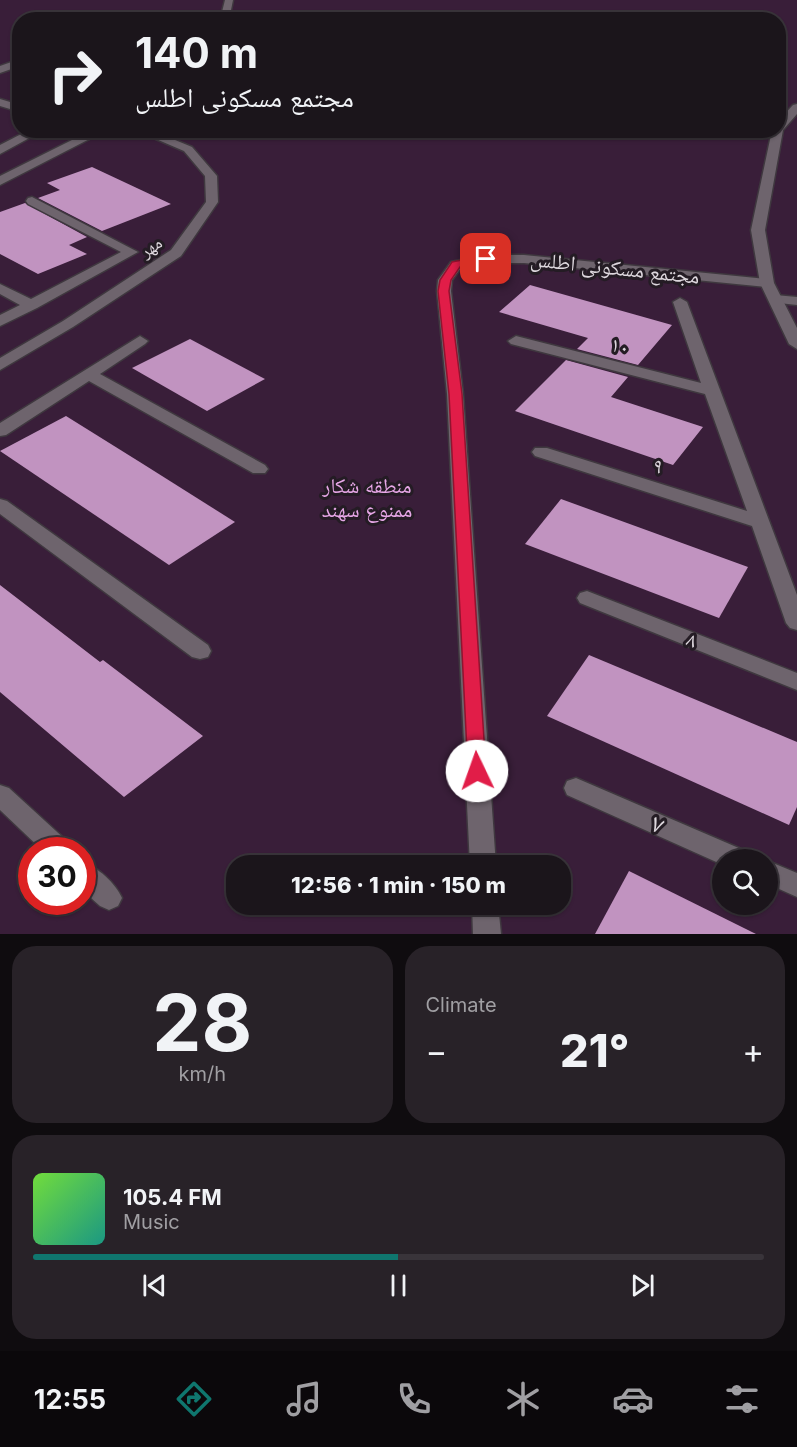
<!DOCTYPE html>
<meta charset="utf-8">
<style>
:root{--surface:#1b151b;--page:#282228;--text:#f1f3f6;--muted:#a09fa3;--line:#39343a;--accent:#0f766e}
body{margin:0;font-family:Inter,"Noto Naskh Arabic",sans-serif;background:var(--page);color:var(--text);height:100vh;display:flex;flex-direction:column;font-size:22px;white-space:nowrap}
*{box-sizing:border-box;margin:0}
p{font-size:20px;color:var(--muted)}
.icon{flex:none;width:33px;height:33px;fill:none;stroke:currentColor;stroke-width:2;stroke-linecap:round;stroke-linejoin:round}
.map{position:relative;height:934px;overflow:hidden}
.side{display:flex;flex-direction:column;gap:12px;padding:12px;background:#0f0c0f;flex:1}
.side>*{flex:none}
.top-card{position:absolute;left:12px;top:12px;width:774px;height:126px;border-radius:24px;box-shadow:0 2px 4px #0004,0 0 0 2px var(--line);background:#1b151b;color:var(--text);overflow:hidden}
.buttons{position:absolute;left:712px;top:849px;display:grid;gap:12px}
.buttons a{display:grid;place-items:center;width:66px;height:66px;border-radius:50%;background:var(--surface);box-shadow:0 2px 4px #0004,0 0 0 2px var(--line);font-size:30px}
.speed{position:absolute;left:18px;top:837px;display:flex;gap:12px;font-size:30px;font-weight:700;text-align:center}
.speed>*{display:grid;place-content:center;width:78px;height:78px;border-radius:50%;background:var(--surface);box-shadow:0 2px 4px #0004,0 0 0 2px var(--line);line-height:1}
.speed .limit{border:9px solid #d22;background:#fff;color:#111}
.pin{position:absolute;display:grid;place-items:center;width:51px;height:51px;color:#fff;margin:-26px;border-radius:12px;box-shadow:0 3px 9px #0006}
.me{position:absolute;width:66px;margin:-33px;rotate:357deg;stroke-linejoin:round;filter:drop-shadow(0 0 4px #0008)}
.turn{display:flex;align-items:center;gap:21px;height:126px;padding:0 24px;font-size:27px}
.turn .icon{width:78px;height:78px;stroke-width:2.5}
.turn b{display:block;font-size:42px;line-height:51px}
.big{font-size:45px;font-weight:800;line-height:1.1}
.side .card{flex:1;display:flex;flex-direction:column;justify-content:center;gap:9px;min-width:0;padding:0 21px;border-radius:24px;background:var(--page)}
.side .dial{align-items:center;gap:0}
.dial b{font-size:78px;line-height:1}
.song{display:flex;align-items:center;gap:18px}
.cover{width:72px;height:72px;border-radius:9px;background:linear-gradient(135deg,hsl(100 70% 55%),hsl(170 70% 35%))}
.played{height:6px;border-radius:3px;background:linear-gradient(90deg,var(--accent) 50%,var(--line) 50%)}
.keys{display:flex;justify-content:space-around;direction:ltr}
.heat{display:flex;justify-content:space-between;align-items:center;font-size:33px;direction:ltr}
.side .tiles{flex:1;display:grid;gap:12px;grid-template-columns:1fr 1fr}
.card:last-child{grid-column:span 2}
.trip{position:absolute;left:226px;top:855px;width:345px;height:60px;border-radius:24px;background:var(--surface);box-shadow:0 2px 4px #0004,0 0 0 2px var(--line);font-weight:800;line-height:60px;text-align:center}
.tab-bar{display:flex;height:96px;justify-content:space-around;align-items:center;background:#0b080b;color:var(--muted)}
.tab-bar .icon{width:42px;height:42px}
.tab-bar .selected{color:var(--accent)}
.tab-bar b{font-size:27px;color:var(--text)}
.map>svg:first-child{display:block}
</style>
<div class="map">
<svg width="797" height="934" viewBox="0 0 797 934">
<rect width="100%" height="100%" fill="#241c24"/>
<!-- green -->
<path fill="#391e39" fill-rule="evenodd" d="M0 0H797V934H0ZM20 20H778V130H20ZM32 850H82V902H32ZM723 860H768V904H723ZM237 866H561V904H237Z"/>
<!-- building -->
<g fill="#c193c0">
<polygon points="92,167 171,204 102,231 38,198 60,190 47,183"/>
<polygon points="25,203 87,237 69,245 87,254 38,274 0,254 0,212"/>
<polygon points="530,285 672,325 638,365 577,349 588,338 499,312"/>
<polygon points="190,339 265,379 207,411 132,368"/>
<polygon points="566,360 628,377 611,397 703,427 673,465 515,411"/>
<polygon points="66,416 143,464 235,522 169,565 0,451"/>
<polygon points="561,499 748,567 719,618 525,544"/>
<polygon points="0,585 100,662 103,660 203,736 124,797 0,692"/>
<polygon points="589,655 797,742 797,807 789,825 547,716"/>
<polygon points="629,871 756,934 595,934"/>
</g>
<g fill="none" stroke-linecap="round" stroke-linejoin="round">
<defs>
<g id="minor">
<polygon points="20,59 20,66 0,73 0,66"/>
<polygon points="0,99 20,105 20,112 0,106"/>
<polygon points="29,130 44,130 0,154 0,145"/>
<polygon points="135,130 151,130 192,147 217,176 218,202 181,256 73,327 0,370 0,358 63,321 171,250 206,202 205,176 184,151"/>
<polygon points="32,197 138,252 37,308 0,326 0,315 20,305 0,294 0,284 31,299 121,252 28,204 26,201 28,198"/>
<polygon points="486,255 524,255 767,279 774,283 767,287 524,263 486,263 461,268 452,280 451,291 463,394 496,866 470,866 447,394 437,291 438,280 451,262"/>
<polygon points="775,295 797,297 797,305 770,302 768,299 770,296"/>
<polygon points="680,298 687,302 797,595 797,630 790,628 786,623 752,526 535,456 532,452 535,448 547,448 747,511 705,394 511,344 508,341 516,336 701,383 673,302"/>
<polygon points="140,336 148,341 145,344 100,374 265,465 268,469 265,473 253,473 89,381 6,435 0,436 0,423"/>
<polygon points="0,499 7,501 208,645 211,651 208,657 200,659 192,657 0,514"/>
<polygon points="587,591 797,673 797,690 580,603 577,598 580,593"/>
<polygon points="576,778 748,852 752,860 723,860 723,865 567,795 564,788 567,781"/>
<polygon points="0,785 9,788 68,842 72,850 42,850 0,810"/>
<polygon points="768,861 797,873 797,897 768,884"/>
<path d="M82 862C98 867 115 883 122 898L118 906 109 910 100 906 82 890Z"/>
<polygon points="472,904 498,904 501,934 473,934"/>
</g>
<g id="tertiary">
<polygon points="225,0 233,0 229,20 220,20"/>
<polygon points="797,104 797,114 783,130 765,230 774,283 797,328 797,349 789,344 760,283 751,230 772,130 778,130 778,121 793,105"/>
<polygon points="92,130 107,130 0,185 0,176"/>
</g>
</defs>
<!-- minor casing -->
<use href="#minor" stroke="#3f383f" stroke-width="3"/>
<!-- tertiary casing -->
<use href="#tertiary" stroke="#3f383f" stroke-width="3"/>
<!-- minor -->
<use href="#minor" fill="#6e646d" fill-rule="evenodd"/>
<!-- tertiary -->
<use href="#tertiary" fill="#6e646d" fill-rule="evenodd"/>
</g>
<!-- route -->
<polygon fill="#e11d48" stroke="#92132f" stroke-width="1.5" points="486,255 489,256 489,261 460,267 451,280 449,291 462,394 486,771 483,776 477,778 471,776 468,771 449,394 438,291 440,280 452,262"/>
<g text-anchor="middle" stroke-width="6" stroke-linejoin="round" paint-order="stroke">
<!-- far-street labels -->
<g font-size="18" fill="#ddd7dd" stroke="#241c24">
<text transform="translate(151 247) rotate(-35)" y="6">مهر</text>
</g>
<!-- street labels -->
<g font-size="21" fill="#ddd7dd" stroke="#241c24">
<text transform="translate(615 268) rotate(6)" y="7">مجتمع مسکونی اطلس</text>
<text transform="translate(620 346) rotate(14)" y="7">۱۰</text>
<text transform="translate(658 466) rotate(18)" y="7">۹</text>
<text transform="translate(692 640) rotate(22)" y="7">۸</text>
</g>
<!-- park labels -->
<g font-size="21" fill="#e7a7e7" stroke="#241c24">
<text x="367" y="493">منطقه شکار<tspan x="367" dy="24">ممنوع سهند</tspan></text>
</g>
<!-- near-street labels -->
<g font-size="26" fill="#ddd7dd" stroke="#241c24">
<text transform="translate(658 824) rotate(24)" y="9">۷</text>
</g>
</g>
</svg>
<div class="buttons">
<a><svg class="icon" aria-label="search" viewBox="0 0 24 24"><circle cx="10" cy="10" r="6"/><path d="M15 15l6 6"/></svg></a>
</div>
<div class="speed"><div class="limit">30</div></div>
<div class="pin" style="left:486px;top:259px;background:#d93025"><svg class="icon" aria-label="arrive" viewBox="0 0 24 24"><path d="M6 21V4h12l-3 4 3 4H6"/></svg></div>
<svg class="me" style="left:477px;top:771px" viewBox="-20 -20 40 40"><circle r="19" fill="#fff"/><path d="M0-13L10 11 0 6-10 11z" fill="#e11d48"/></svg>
<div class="trip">12:56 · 1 min · 150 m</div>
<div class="top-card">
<div class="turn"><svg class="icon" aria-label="right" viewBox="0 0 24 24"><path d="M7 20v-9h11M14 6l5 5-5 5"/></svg><div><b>140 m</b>مجتمع مسکونی اطلس</div></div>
</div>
</div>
<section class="side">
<div class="tiles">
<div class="card dial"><b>28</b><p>km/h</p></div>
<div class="card"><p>Climate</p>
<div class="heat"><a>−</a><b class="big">21°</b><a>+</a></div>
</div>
<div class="card">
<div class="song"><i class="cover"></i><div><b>105.4 FM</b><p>Music</p></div></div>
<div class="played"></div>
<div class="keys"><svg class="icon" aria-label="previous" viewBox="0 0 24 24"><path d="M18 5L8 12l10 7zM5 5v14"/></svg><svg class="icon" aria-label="pause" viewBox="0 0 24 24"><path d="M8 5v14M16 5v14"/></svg><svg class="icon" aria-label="next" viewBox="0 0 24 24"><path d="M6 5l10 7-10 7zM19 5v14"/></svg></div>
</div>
</div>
</section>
<nav class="tab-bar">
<b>12:55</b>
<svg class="icon selected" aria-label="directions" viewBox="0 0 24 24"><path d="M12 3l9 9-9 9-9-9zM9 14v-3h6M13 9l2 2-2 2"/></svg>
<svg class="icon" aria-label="music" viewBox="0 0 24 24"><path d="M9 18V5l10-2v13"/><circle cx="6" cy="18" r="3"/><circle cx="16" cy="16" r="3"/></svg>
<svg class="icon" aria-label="phone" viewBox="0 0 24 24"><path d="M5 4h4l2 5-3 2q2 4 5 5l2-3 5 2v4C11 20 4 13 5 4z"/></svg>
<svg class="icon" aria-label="climate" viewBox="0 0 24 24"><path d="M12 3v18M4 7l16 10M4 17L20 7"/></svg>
<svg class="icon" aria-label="car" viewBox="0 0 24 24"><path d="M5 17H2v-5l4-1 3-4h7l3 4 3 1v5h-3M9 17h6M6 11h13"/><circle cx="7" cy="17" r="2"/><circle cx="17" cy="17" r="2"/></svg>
<svg class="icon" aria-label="filters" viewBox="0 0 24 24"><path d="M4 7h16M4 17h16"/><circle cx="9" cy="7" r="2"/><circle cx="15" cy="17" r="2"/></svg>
</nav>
